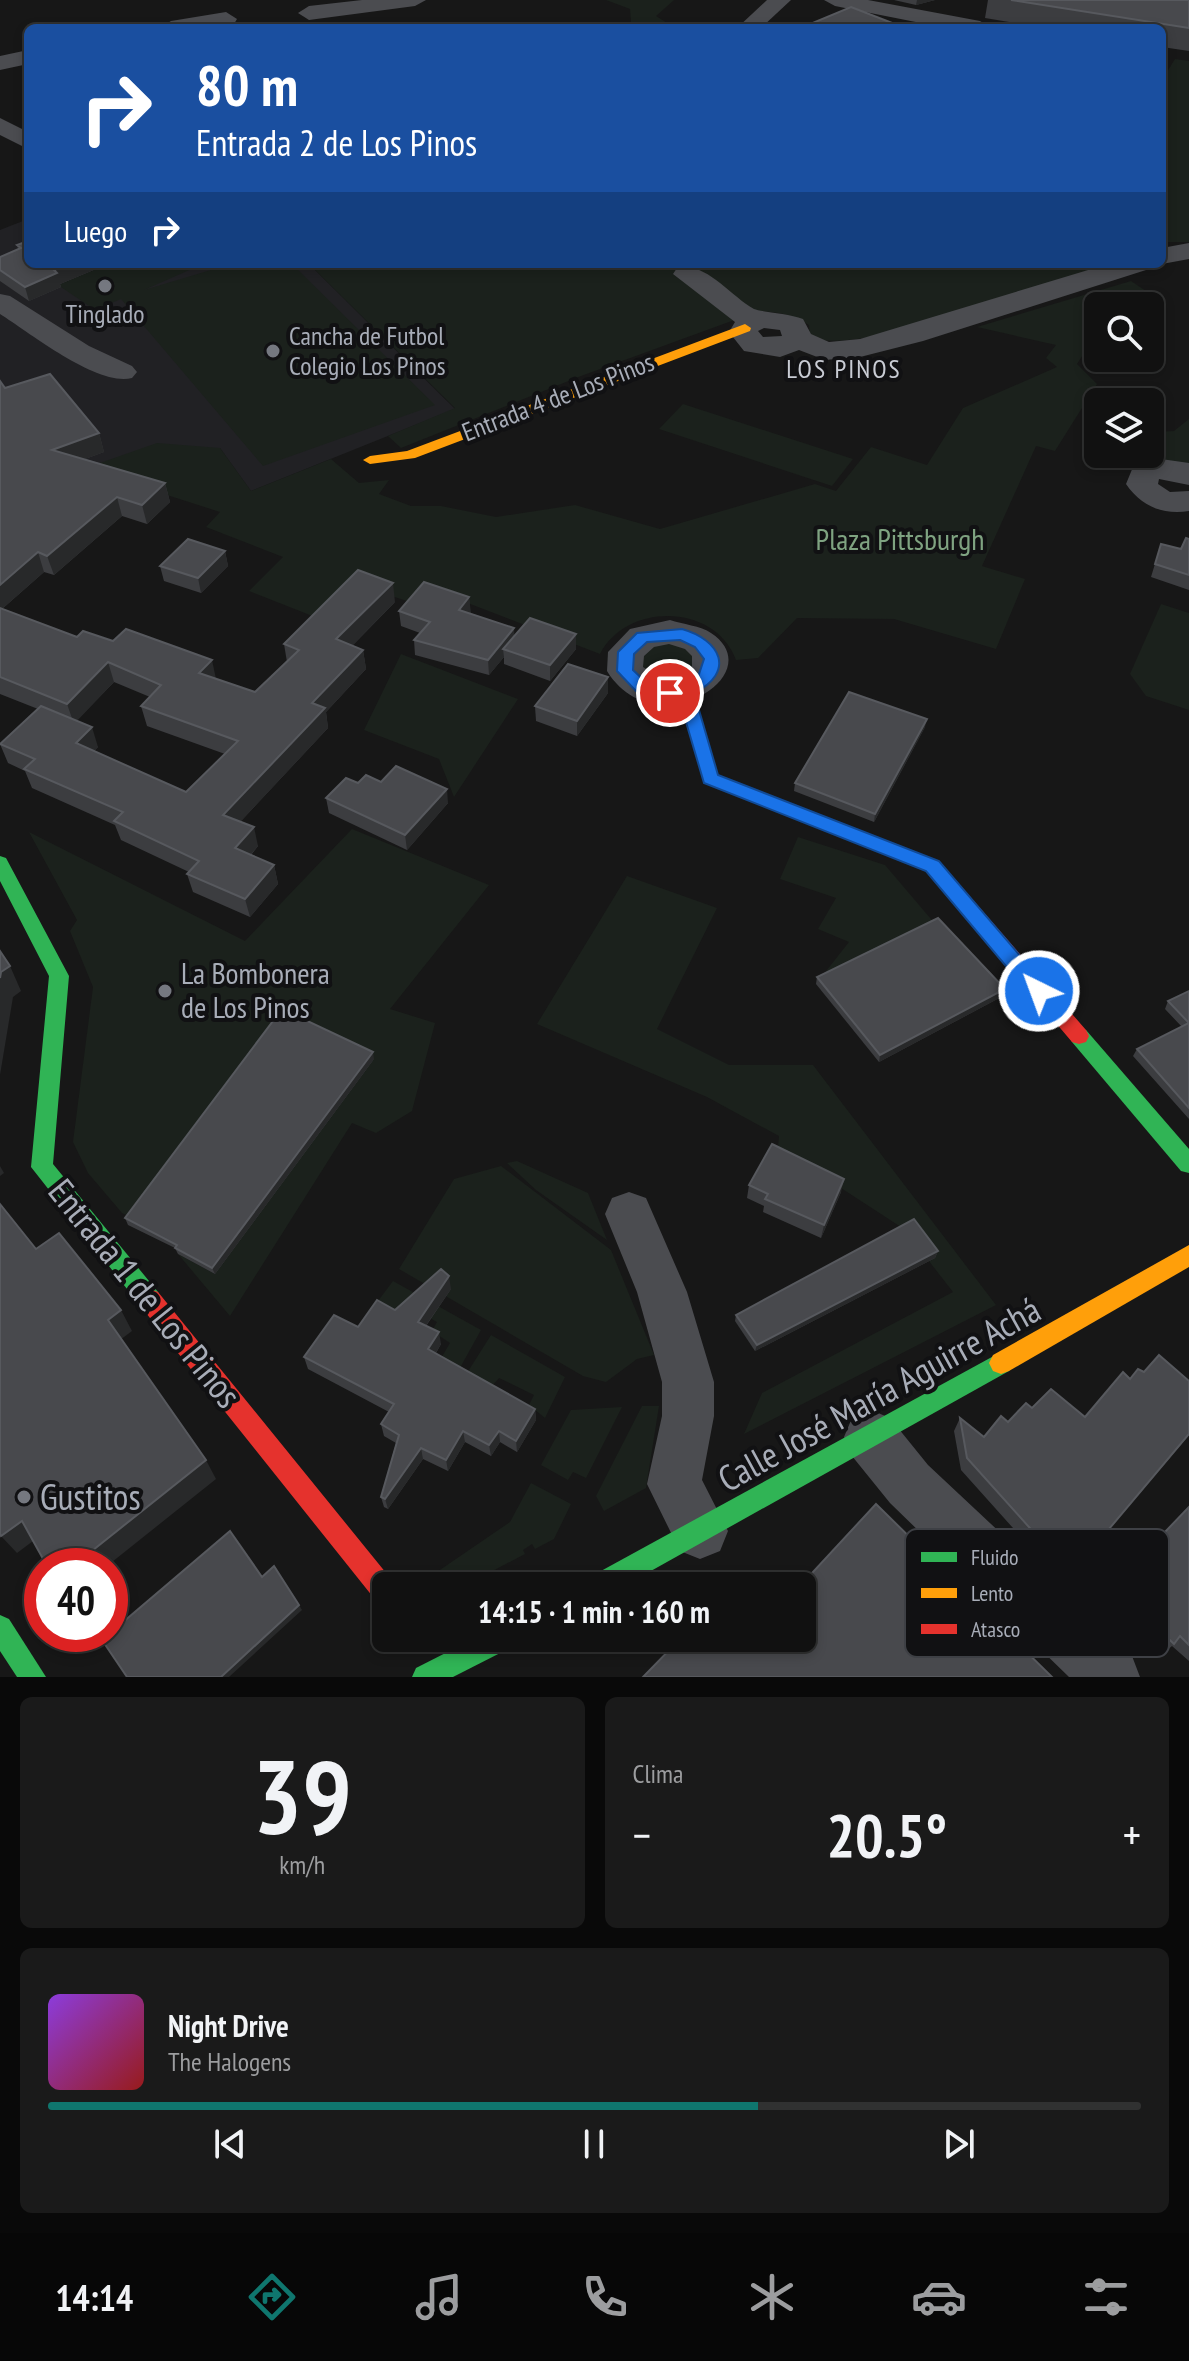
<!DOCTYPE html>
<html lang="es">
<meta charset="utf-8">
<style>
:root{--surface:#111;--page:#1a1a1a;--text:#f1f3f6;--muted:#9c9d9f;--line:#303131;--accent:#0f766e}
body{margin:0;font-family:"PT Sans Narrow",sans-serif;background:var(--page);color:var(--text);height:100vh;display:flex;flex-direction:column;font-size:30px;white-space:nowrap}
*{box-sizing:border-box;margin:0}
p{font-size:26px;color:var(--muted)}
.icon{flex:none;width:44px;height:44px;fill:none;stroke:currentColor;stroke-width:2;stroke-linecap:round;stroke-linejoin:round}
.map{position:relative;height:1677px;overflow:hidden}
.panel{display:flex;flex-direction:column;gap:20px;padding:20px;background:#090909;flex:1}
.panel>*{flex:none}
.banner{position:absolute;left:24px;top:24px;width:1142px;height:244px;border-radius:12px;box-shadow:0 4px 12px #0003,0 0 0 2px var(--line);background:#1a4fa0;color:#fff;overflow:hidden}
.fabs{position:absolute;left:1084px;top:292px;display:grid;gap:16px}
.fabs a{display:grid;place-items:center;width:80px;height:80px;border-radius:12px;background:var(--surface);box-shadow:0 4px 12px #0003,0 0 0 2px var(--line);font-size:40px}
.speed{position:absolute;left:24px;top:1548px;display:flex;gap:16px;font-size:40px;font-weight:700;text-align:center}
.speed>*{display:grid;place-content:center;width:104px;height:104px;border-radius:50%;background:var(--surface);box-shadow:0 4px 12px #0003,0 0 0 2px var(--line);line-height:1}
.speed .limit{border:12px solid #d22;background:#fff;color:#111}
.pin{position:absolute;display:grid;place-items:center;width:68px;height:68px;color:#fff;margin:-34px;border:4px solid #fff;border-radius:50%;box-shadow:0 2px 8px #0007}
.me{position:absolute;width:88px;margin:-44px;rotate:318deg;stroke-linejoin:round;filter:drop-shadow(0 0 6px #0008)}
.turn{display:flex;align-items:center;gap:28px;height:168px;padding:0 40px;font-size:36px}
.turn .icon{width:104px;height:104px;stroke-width:2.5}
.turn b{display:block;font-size:56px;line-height:68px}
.then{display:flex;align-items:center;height:76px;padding:0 40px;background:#0003;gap:16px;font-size:30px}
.big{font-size:60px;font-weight:800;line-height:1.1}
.panel .card{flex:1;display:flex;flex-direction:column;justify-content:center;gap:12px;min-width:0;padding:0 28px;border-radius:12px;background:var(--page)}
.panel .dial{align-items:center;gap:0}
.dial b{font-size:104px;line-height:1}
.song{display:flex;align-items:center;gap:24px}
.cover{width:96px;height:96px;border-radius:12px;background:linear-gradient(135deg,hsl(270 70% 55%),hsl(0 70% 35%))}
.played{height:8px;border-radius:4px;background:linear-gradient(90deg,var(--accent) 65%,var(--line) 65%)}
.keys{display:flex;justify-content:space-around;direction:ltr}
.heat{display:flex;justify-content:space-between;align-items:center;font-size:44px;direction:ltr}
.panel .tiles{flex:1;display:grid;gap:20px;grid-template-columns:1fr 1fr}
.card:last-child{grid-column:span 2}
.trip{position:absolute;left:372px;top:1572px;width:444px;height:80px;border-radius:12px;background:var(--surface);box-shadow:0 4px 12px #0003,0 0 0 2px var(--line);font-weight:800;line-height:80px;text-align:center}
.menu{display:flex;height:128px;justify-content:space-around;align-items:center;background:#070707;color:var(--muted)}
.menu .icon{width:56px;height:56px}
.menu .current{color:var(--accent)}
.menu b{font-size:36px;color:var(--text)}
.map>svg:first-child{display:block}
</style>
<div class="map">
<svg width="1189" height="1677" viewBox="0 0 1189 1677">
<rect width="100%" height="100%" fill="#171717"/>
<!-- built -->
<polygon fill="#212124" points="28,219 28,264 309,264 455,409 251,491 220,448 0,498 0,230"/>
<!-- green -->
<g fill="#1b211c">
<polygon points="606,0 674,0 656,16 675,28 649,28 631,22 630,9"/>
<polygon points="1175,59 1189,61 1189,242 1162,242 1162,80"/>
<polygon points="108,264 203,264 144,290 231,264 292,264 435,405 263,466 121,299 95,310 58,285"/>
<path d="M309 264H1113C1048 285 868 355 810 338L809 325C792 314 778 312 759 311L581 376 401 448 388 436 455 408Z"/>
<path d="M1131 281 1155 297 1133 306H1098V331L1077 364 1097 384 1055 451 1036 446 982 566 1025 579 996 649 894 619 797 618 758 658 736 660C715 603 627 602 600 654L426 587 410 602 355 584 320 619 249 591 283 557 206 527 220 512 139 486 0 498 157 443 220 448 251 491 331 459 359 483 389 480 379 494 411 506H441L496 517 575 505 660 529 815 484 836 491 871 447 927 465 963 408 1057 367 1046 358 1056 345 977 327Z"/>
<polygon points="683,404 853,459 832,486 659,429"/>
<polygon points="1189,419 1189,466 1155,461 1137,465 1143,454 1150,454 1150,442 1156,432 1174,431"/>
<polygon points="1161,604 1189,613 1189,710 1146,696 1130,674"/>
<polygon points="678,642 700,656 679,684 648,679 638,658 648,646"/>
<polygon points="401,654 518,699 454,797 439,759 364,730"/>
<polygon points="352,829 489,885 390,1009 435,1023 412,1111 376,1133 352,1123 230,1316 178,1254 215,1274 284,1017 126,1215 122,1213 88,1173 73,1142 93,987 70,931 77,920 29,832 245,941"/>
<polygon points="798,837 885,865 936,925 816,984 849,942 818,929 836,898 780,879"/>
<polygon points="627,876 717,908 657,1029 729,1065 813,1065 996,1305 744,1434 762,1393 953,1292 904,1229 778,1147 779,1136 707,1097 537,1024"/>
<polygon points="517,1161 588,1193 607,1240 536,1190 507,1163"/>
<polygon points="501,1166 611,1250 654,1355 637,1359 606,1382 583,1376 399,1269 454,1179"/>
<polygon points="393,1281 481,1330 446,1393 440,1360 450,1343 432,1331 437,1322 404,1304 396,1313 375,1305"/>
<polygon points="491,1335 565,1377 545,1418 529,1405 534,1395 499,1378 492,1386 467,1373"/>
<polygon points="642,1406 659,1406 646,1488 604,1511 596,1496"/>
<polygon points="622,1407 586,1478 573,1472 568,1480 541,1465 571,1410"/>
<polygon points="531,1483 571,1504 554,1539 535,1549 532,1544 523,1550 525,1554 464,1586 441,1586 434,1574 510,1522"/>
</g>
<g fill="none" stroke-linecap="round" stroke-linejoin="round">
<!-- street -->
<g fill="#4b4c50" fill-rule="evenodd">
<polygon points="362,0 426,0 415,6 309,20 298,13 309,6"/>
<polygon points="767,0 791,0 761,28 737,28"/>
<polygon points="824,0 868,0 980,21 991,28 946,28 835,6"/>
<polygon points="226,12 237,19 234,24 211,28 160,28 171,21"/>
<polygon points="28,50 28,64 0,70 0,56"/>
<polygon points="0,118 28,132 28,149 0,135"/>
<polygon points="1189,243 1189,259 1162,264 1162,248"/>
<path d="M1108 264H1150L1146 270 923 341 860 357 825 360 799 350 780 357 744 351 729 332 735 322 673 274 677 268C706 261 730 296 754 309 761 312 788 313 803 319L811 334 829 342 860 339ZM764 328 780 330 782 336 763 337 758 331Z"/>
<path d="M0 294 10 296 89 346 132 366 137 372 132 378C98 387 30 333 0 314Z"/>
<path d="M1161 459 1189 463V485L1159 479 1158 484 1170 492 1189 491V511C1162 515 1141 506 1126 484L1133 467Z"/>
<path d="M670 620C682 624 701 626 711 633 773 674 654 748 607 671L608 652 630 629ZM669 644 685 649 692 656V666L676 679 665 681 643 667 644 656 654 647Z"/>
<polygon points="629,1192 646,1198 687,1292 714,1382 714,1416 702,1480 728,1531 720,1551 700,1559 680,1551 647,1484 662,1416 662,1382 637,1292 605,1214 612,1198"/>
<polygon points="871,1410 890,1418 928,1465 1132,1656 1140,1677 1069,1677 890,1503 852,1456 844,1437 852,1418"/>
</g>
<!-- fast -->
<g fill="#30b455" fill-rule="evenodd">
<polygon points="0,856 6,858 69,976 53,1164 158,1292 161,1300 158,1308 150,1311 142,1308 31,1167 49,976 0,881"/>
<polygon points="1079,1028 1086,1030 1189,1149 1189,1173 1181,1171 1072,1042 1069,1036 1072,1030"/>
<polygon points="1001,1352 1009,1355 1013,1363 1009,1371 624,1586 586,1586 590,1577"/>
<polygon points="0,1615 9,1619 46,1677 17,1677 0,1651"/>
<polygon points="475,1638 516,1638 512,1647 453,1677 412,1677 416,1668"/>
</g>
<!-- slow -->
<g fill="#ff9f0a" fill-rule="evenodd">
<polygon points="745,324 751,328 750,331 415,458 370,464 363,460 370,456 407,451"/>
<polygon points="1189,1245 1189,1267 1009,1371 1001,1374 993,1371 989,1363 993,1355"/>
</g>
<!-- jam -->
<g fill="#e5322d" fill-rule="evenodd">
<polygon points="685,685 693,691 718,775 939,861 1086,1030 1089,1036 1086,1042 1079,1044 1072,1042 927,871 704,783 677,691"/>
<polygon points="150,1289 158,1292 395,1584 386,1586 386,1606 377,1602 142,1308 139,1300 142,1292"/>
</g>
</g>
<!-- wall -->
<g fill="#3c3d40" fill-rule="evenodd">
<polygon points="894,0 935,0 916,5"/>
<polygon points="988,0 1189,0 1189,51 1162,47 1162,28 1046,28 985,18"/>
<polygon points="815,22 905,28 815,28"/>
<polygon points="28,241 28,264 108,264 60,284 61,287 29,301 0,281 0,257 18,249 17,245"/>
<path d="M0 381 5 388 99 433 104 452 85 459 165 483 170 502 147 524 122 516 54 575 44 572 2 609 77 637 216 679 255 692 287 662 284 644 395 602 352 646 363 650 366 669 326 712 328 728 240 822 258 846 251 855 274 865 278 884 250 917 193 892 187 874 189 872 121 840 115 825 32 788 25 771 8 763 0 744 38 709 0 694ZM114 682 150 697 141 706 147 726 225 754 186 792 94 751 98 747 76 721Z"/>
<polygon points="1189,539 1189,590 1151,577 1161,544 1181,549"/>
<polygon points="225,551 228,566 201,593 164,581 160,566"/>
<polygon points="469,597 470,613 514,628 514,636 576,649 550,681 504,664 504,657 489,675 415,655 414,640 420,633 401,626 399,611"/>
<polygon points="608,693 577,736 536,721 535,706"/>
<polygon points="925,727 874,822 794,791 795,783"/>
<polygon points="381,782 448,803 407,850 329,813 326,798 358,783"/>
<polygon points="817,977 1005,989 1003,996 879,1062 816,984"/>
<polygon points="1189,991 1189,1119 1133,1056 1137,1049 1182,1027 1165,1009 1168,1001"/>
<polygon points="374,1059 215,1274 178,1254 175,1248 128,1225 125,1218"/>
<polygon points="749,1185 841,1192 821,1238 763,1212 764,1206 747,1198"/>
<polygon points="938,1251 935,1258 755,1351 735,1321 736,1315"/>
<polygon points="451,1289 426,1326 441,1344 436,1353 535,1409 536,1420 517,1452 500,1442 491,1456 465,1442 448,1471 423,1459 388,1509 384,1507 381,1497 396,1443 384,1436 381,1424 389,1412 308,1369 304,1357 395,1310"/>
<polygon points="1032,1408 1189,1435 1069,1577 1033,1542 1030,1547 961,1470 954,1431 960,1418 984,1437"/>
<polygon points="1189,1507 1189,1661 1172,1646 1165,1652 1105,1595"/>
</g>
<!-- shaded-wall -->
<g fill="#28292a">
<polygon points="917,0 935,0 916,5"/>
<polygon points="69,264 108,264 60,284 61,287 29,301 25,287 54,270"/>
<polygon points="99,433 104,452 58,469 52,450"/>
<polygon points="165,483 170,502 147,524 142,505"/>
<polygon points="117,497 122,516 54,575 47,556"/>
<polygon points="225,551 228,566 201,593 198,578"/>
<polygon points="38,552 44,572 2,609 0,615 0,585"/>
<polygon points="393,583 395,602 339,659 336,639"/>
<polygon points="469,597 471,613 460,625 459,610"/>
<polygon points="514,628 515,643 503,649 504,657 489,675 488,660"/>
<polygon points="576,634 576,649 550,681 550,665"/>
<polygon points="363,650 366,669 326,712 328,728 229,834 223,815 312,703"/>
<polygon points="212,660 216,679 199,673"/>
<polygon points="108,662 114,682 74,724 67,704"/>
<polygon points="608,677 608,693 577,736 577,721"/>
<polygon points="927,719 925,727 874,822 875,814"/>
<polygon points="92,727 98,747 82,762 76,743"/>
<polygon points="447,789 448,803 407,850 405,835"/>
<polygon points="254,827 258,846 240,867 235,848"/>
<polygon points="274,865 278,884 250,917 245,899"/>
<polygon points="10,966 21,991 13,997 0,1075 0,978 1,972"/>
<polygon points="1005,989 1003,996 879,1062 880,1055"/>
<polygon points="373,1052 374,1059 215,1274 212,1268"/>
<polygon points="0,1166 4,1173 0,1176"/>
<polygon points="844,1179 841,1192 821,1238 824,1225"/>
<polygon points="938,1251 935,1258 755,1351 757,1345"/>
<polygon points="449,1276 451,1289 420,1334 418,1322"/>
<polygon points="121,1310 132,1331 120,1340 108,1320"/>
<polygon points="439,1332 441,1344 431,1361 428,1349"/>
<polygon points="535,1409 536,1420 517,1452 516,1441"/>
<polygon points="463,1431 465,1442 448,1471 446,1460"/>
<polygon points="499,1431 500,1442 491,1456 489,1445"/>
<polygon points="421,1448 423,1459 388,1509 385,1499"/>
<polygon points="206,1460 216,1479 107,1566 73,1566"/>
<polygon points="22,1521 37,1538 17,1553 1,1536"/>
<polygon points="299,1605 302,1610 229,1677 221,1677"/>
</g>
<!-- building -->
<g fill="#48494d" stroke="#57595e" stroke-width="2">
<polygon points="1011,0 1189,0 1189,28"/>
<polygon points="851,7 905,28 829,28 815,22"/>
<polygon points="28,241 28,264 69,264 54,270 57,273 25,287 0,270 0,257 21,248 17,245"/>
<polygon points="50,374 99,433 52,450 165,483 142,505 117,497 47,556 38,552 0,585 0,381 5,388"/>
<polygon points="1186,538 1189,539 1189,575 1155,564 1161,544 1181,549"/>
<polygon points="188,539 225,551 198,578 160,566"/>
<polygon points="358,570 393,583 336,639 363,650 312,703 325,708 223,815 254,827 235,848 274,865 245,899 187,874 199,861 114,821 123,812 24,769 35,759 0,744 41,706 92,727 76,743 186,792 238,741 141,706 161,685 108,662 67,704 0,677 0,608 77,637 83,631 113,641 126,629 212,660 199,673 255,692 299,650 284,644"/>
<polygon points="424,582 469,597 459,610 514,628 488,660 414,640 430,622 399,611"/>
<polygon points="530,618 576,634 550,665 503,649"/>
<polygon points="568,664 608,677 577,721 535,706"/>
<polygon points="849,692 927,719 875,814 795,783"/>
<polygon points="396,766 447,789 405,835 326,798 346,778 358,783 366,775 381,782"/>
<polygon points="938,918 1005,989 880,1055 817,977"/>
<polygon points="0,951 10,966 1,972 0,978"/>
<polygon points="1189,991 1189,1108 1137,1049 1189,1023 1168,1001"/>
<polygon points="282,1009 373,1052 212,1268 175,1248 177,1245 125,1218"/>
<polygon points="772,1144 844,1179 824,1225 765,1199 768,1194 749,1185"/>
<polygon points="0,1204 36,1249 59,1233 121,1310 108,1320 206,1460 73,1566 47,1566 22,1521 1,1536 0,1534"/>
<polygon points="914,1219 938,1251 757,1345 736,1315"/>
<polygon points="441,1269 449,1276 418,1322 439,1332 428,1349 535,1409 516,1441 499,1431 489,1445 463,1431 446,1460 421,1448 385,1499 381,1497 399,1435 381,1424 394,1404 304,1357 334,1315 358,1327 377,1300 395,1310"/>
<polygon points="1159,1355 1189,1381 1189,1434 1077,1567 1040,1531 1037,1536 967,1458 960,1418 984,1437 1001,1416 1008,1422 1026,1403 1032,1408 1051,1389 1085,1417 1123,1372 1130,1379 1138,1369 1144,1372"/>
<polygon points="876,1504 1052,1677 643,1677 681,1638 741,1638 746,1644 752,1638 802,1638 802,1586 800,1586"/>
<polygon points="1189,1507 1189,1645 1180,1636 1174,1644 1113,1586"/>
<polygon points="230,1531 262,1577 274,1566 299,1605 221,1677 127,1677 102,1640"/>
</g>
<!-- route -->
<path fill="#1a73e8" stroke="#114b97" stroke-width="2" fill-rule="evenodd" d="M682 629C721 640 736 672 694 693L718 775 939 861 1046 986 1049 991 1046 997H1032L926 871 704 783 678 695 670 699 636 691 617 671 618 652 637 633ZM680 640 695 647 704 659 698 677 677 690 647 683 633 670 634 654 647 642Z"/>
<!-- markers -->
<g fill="#757880" stroke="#111113" stroke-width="3">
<circle cx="105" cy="286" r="8"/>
<circle cx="273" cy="351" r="8"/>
<circle cx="165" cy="991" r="8"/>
<circle cx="24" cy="1497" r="8"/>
</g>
<g text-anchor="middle" stroke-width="8" stroke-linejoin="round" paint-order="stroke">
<!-- far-poi labels -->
<g font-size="26" fill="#a8adb8" stroke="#111113">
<text x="105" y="323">Tinglado</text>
<text x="289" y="345" text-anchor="start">Cancha de Futbol<tspan x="289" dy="30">Colegio Los Pinos</tspan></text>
</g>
<!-- far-neighbourhood labels -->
<g font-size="26" letter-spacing="2" fill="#c9ccd4" stroke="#111113">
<text x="844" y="378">LOS PINOS</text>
</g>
<!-- far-street labels -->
<g font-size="26" fill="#a8adb8" stroke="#111113">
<text transform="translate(558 397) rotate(-21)" y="9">Entrada 4 de Los Pinos</text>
</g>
<!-- park labels -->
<g font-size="30" fill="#7fa381" stroke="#111113">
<text x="900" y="550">Plaza Pittsburgh</text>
</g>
<!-- poi labels -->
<g font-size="30" fill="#a8adb8" stroke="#111113" text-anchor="start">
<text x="181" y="984">La Bombonera<tspan x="181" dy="34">de Los Pinos</tspan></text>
</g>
<!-- near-street labels -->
<g font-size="36" fill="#a8adb8" stroke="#111113">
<text transform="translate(145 1293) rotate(51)" y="13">Entrada 1 de Los Pinos</text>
<text transform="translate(879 1394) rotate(-29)" y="13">Calle José María Aguirre Achá</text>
</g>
<!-- near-poi labels -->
<g font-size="36" fill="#a8adb8" stroke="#111113" text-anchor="start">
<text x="40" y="1510">Gustitos</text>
</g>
</g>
<!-- legend -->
<rect x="905" y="1529" width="264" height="128" rx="12" fill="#111113" stroke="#3e4045" stroke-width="2"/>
<rect x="921" y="1552" width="36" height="10" fill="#30b455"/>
<rect x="921" y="1588" width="36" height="10" fill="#ff9f0a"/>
<rect x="921" y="1624" width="36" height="10" fill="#e5322d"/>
<g font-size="22" fill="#a8adb8">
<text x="971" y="1565">Fluido</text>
<text x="971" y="1601">Lento</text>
<text x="971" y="1637">Atasco</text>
</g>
</svg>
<div class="fabs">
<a><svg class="icon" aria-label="search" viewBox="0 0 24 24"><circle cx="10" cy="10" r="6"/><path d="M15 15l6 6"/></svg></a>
<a><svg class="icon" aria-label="layers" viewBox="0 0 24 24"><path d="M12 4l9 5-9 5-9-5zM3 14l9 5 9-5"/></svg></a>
</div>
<div class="speed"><div class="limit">40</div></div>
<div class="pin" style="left:670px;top:693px;background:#d93025"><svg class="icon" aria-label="arrive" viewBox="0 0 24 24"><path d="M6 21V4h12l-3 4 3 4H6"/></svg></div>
<svg class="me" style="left:1039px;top:991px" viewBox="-20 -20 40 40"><circle r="17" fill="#1a73e8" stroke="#fff" stroke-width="3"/><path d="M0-11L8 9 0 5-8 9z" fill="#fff"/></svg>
<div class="trip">14:15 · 1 min · 160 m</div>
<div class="banner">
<div class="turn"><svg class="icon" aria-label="right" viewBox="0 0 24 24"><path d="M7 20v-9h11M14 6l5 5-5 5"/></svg><div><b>80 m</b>Entrada 2 de Los Pinos</div></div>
<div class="then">Luego<svg class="icon" aria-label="right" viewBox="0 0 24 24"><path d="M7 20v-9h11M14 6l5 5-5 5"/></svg></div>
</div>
</div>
<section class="panel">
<div class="tiles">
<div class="card dial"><b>39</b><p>km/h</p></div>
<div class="card"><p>Clima</p>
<div class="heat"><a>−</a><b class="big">20.5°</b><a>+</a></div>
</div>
<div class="card">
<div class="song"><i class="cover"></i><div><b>Night Drive</b><p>The Halogens</p></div></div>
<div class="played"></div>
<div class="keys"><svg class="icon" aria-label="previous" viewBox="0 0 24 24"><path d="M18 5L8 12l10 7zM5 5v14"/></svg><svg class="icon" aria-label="pause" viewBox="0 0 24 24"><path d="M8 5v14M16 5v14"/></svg><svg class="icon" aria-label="next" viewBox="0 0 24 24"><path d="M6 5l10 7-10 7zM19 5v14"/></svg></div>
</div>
</div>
</section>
<nav class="menu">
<b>14:14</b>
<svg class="icon current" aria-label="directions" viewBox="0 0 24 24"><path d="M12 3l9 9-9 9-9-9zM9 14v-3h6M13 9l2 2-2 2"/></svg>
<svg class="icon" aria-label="music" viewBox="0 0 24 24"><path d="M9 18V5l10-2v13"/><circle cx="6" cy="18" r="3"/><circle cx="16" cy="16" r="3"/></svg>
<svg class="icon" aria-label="phone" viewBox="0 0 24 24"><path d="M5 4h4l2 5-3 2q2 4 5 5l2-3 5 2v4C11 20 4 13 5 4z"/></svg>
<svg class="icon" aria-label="climate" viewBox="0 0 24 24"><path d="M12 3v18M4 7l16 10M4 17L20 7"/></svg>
<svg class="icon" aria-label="car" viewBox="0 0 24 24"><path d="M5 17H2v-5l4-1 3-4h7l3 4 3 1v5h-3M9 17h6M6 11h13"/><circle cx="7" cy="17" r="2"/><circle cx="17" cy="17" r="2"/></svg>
<svg class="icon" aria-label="filters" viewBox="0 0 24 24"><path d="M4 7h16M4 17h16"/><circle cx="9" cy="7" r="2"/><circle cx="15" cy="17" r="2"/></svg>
</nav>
